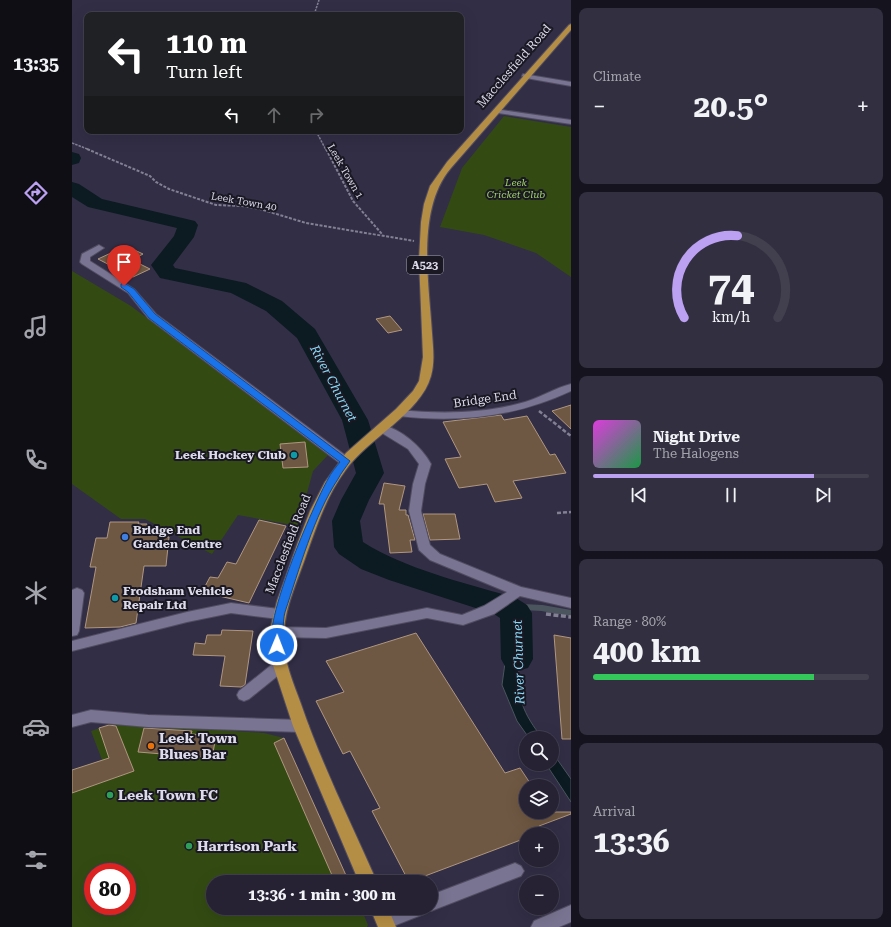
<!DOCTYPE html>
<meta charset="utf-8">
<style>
:root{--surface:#262234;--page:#322f40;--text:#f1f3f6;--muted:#a4a4ac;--line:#423f4f;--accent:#bca0f2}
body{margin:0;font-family:"Roboto Serif",serif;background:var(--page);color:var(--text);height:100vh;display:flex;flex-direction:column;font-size:15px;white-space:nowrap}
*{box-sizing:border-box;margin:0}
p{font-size:13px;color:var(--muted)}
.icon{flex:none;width:22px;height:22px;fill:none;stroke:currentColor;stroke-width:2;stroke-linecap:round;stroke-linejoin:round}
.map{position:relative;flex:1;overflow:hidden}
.details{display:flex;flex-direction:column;gap:8px;padding:8px;background:#15131d;width:320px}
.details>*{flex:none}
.top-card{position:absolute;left:12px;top:12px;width:380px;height:122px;border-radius:8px;box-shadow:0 4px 16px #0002,0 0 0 1px var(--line);background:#202124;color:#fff;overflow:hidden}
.fabs{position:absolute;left:447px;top:731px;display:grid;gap:8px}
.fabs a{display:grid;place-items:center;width:40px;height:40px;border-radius:50%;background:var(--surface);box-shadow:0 4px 16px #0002,0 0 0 1px var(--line);font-size:20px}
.speed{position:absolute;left:12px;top:863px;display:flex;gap:8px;font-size:20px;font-weight:700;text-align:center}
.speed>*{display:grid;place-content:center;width:52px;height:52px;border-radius:50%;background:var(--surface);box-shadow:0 4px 16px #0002,0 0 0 1px var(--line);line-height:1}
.speed .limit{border:6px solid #d22;background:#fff;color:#111}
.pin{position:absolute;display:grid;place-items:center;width:34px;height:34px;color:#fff;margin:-41px -17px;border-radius:50% 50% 50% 0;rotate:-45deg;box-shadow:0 0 4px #0007}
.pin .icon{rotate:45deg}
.me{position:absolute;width:44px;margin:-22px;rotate:1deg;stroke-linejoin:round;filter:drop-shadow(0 0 3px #0008)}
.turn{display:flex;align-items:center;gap:14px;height:84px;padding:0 16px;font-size:18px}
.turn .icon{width:52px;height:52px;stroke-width:2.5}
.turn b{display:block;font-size:28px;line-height:34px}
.lanes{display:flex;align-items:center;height:38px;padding:0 16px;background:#0003;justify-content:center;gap:20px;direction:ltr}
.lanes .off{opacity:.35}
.big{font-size:30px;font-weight:700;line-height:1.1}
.details .widget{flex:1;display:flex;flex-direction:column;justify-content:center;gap:6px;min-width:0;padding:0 14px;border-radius:8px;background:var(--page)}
.details .dial{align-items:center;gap:0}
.dial svg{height:104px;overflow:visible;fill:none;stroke:var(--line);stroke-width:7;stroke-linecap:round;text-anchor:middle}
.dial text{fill:var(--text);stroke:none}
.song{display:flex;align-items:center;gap:12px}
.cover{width:48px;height:48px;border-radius:6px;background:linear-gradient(135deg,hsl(300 70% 55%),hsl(140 70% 35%))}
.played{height:4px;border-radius:2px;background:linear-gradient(90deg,var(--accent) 80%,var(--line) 80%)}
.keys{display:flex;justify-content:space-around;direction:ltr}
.heat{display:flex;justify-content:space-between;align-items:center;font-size:22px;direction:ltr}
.charge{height:6px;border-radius:3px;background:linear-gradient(90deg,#34c759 80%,var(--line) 0)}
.trip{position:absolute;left:134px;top:875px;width:232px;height:40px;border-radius:20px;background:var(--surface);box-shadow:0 4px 16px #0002,0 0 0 1px var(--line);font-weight:700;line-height:40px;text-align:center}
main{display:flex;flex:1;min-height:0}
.dock{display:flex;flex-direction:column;width:72px;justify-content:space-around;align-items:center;background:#0f0e15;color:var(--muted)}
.dock .icon{width:28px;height:28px}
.dock .active{color:var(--accent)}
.dock b{font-size:18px;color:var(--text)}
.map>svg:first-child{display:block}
</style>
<main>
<nav class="dock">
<b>13:35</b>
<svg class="icon active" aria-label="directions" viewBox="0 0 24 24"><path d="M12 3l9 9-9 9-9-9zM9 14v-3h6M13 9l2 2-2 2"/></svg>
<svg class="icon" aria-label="music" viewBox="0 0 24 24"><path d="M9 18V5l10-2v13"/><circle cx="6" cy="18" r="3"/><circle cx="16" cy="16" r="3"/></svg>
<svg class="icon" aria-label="phone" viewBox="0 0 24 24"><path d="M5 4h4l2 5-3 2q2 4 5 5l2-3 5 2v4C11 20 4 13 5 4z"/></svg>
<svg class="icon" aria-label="climate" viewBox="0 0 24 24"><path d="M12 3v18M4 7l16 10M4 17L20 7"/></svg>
<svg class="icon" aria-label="car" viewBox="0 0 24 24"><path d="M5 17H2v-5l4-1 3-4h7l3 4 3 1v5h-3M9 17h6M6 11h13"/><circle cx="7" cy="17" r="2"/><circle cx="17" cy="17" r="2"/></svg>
<svg class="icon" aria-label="filters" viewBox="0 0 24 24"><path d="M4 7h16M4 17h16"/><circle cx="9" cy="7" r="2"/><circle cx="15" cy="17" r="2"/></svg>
</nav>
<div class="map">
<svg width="499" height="927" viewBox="0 0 499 927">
<rect width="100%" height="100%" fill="#322e46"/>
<!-- green -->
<g fill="#334b13" fill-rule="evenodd">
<polygon points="432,116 499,127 499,277 464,253 412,235 368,227 390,168"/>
<polygon points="0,271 59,306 256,455 241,471 226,526 166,515 140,554 73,519 49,519 0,484"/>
<path d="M43 723 192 733 212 738 277 882H141V908H289L296 925 295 927H0V770L30 760 19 731ZM21 872H55V906H21Z"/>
</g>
<!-- water -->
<g fill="#0c1b21" stroke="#4b555e">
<path d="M450 619C452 645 441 678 450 703 454 716 462 727 470 738H457L445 721 430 685 438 626Z"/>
<polygon points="480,752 499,779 499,802 474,764 480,764"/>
</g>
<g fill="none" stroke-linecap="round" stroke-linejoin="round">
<!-- stream -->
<polyline stroke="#4b555e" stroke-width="6" points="433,606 470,608 499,613"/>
<!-- river -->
<g fill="#0c1b21" fill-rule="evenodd">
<polygon points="0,152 7,154 9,158 7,163 0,165"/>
<path d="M0 182 7 184 30 199 123 221 126 225 122 237 101 265 103 268 174 283 210 301 243 329 296 420 312 473 297 500 288 521 291 542C335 570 394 583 444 598L455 605 460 613 461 659 456 668 445 671 434 668 429 659 428 618 422 614 317 580 289 569 267 554 262 547 260 521 269 500 284 473 270 420 225 338 194 311 159 293 88 278 79 265 102 236 105 228 16 207 0 197Z"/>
</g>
</g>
<!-- building -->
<g fill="#6f5843" stroke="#af967f">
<polygon points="54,246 71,254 60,260 78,269 61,277 26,259"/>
<polygon points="318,316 330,330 316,333 304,319"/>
<polygon points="499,405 499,429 480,411"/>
<polygon points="429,415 432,420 455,416 478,455 483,454 494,473 441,481 450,498 423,502 415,484 387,488 373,459 389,457 371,422"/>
<polygon points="233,442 236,467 211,468 208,444"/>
<polygon points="312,483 333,486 327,510 334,510 334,515 336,515 343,540 338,540 340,552 318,553 312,504 307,504"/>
<polygon points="351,514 383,514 388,539 358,540"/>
<polygon points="187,520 214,526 177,603 130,592 138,577 146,578 155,562 164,564"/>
<polygon points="38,522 67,522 66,524 75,524 75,528 84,528 84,531 93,531 92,537 97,537 94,566 72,566 64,623 48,627 13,628 24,567 18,567 24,538 35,538"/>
<polygon points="150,630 181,631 173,685 169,687 148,686 153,656 121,655 123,643 133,644 135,635 149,635"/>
<polygon points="344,633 433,773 448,768 460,786 454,786 454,812 499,812 499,814 467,826 472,834 454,834 454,838 337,882 300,811 308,808 278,751 271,754 244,701 272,692 254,661"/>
<polygon points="482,635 499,638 499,739 490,739"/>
<polygon points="37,725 44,726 62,771 0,793 0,770 37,758 27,728"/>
<polygon points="72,728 120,731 119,734 144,736 140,758 66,752"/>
<polygon points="212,738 277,882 263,882 202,743"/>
</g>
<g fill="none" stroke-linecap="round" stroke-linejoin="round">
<defs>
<g id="minor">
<polygon points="451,74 499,82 499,86 454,78 450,76"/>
<polygon points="423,109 499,120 499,124 426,113 422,111"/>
<polygon points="27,245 32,248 18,257 18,261 62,289 84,314 277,458 279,461 277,464 269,464 76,318 56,293 10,264 8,262 10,254"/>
<path d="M499 384V391C444 417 387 423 327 416L323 415 321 413 323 411 327 410C369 414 412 414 453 402 469 397 483 388 499 384Z"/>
<path d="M309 424C330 430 349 446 359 464L353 484 349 511 358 545 368 554 449 587 499 598V608L448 596 422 614 391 625 355 618 254 638 205 637 200 636 198 632 200 628 205 627 254 628 355 608 390 615 412 606 435 592 358 560 347 550 337 511 341 484 347 464 336 449 305 430 303 428 305 426Z"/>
<polygon points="5,588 10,590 12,593 7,631 5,635 0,636 0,590"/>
<polygon points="159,603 207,609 212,610 214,614 212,618 207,619 159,613 115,622 0,651 0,641 115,612"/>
<polygon points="208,660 213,662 215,666 213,670 177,699 172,701 167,699 165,695 167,691 203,662"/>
<polygon points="19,710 76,715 229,720 234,722 237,726 234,730 229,732 76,727 19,722 0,727 0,715"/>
<polygon points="443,863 449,866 452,871 449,876 359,911 354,909 352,914 319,927 307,927 304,921 307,915 325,908 359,908 359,895"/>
<polygon points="499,905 499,922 487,927 459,927 462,921"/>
</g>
<g id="highway">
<path d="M499 24V30L379 168C344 209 357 283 360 333 361 347 363 362 359 376 349 413 295 439 273 471 255 495 245 525 235 553 226 580 212 608 212 636 211 660 221 682 229 704 250 765 279 823 305 882H287L221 726 200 662 198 630 205 601 226 542 238 511 253 482 274 453 324 409 341 391 347 381 351 357 347 260 349 222 352 204 358 186 375 162 497 25Z"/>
<polygon points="298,908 316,908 324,927 306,927"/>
</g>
</defs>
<!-- minor casing -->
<use href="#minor" stroke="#514c61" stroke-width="2"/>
<!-- highway casing -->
<use href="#highway" stroke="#514c61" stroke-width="2"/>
<!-- path-far3 -->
<g stroke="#838094" stroke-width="1.5" stroke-dasharray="2.5 1" stroke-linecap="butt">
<polyline points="242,15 247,0"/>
<polyline points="244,131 254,150"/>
<polyline points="0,143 18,150"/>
</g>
<!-- path-far2 -->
<g stroke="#838094" stroke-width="2" stroke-dasharray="3 1.5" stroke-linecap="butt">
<polyline points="15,149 78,176 84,182 97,189 144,205 170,206 188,209 234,223 342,241"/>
<polyline points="254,149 281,201 310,234"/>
</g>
<!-- path-far1 -->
<g stroke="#838094" stroke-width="2.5" stroke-dasharray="4 2" stroke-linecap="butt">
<polyline points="467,411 499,436"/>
<polyline points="485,513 499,512"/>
</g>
<!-- path -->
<polyline stroke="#838094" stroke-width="3.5" stroke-dasharray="5 2.5" stroke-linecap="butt" points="474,614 499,617"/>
<!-- minor -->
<use href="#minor" fill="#797491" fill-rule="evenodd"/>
<!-- highway -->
<use href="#highway" fill="#b48e45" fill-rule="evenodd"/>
</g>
<!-- route -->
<path fill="#1a73e8" stroke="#114b97" d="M52 283 62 289 83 314 278 461C274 467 269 473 266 479 242 515 227 570 213 612 210 622 212 643 209 648H201C189 625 242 504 256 479 259 473 264 467 268 462L77 318 56 292 49 287V284Z"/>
<!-- markers -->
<g fill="#0f9aa8" stroke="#1a1823" stroke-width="1.5">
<circle cx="222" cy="455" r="4"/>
<circle cx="43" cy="598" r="4"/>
</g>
<circle fill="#3f7fe0" stroke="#1a1823" stroke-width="1.5" cx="53" cy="537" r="4"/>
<circle fill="#e8710a" stroke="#1a1823" stroke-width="1.5" cx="79" cy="746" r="4"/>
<g fill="#2e9e5b" stroke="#1a1823" stroke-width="1.5">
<circle cx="38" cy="795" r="4"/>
<circle cx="117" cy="846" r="4"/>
</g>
<g text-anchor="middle" stroke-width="4" stroke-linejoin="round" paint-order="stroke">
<!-- far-street labels -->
<g font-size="10" fill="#dddbeb" stroke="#1a1823">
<text transform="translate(274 171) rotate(60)" y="4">Leek Town 1</text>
<text transform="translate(172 201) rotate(10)" y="4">Leek Town 40</text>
</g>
<!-- far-park labels -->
<g font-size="10" font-style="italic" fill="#a0d367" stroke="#1a1823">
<text x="444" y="186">Leek<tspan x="444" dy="12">Cricket Club</tspan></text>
</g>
<!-- shield labels -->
<rect fill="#1a1823" stroke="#a2a0af" stroke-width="1" x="335" y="256" width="36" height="18" rx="3"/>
<g font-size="11" font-weight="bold" fill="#dddbeb">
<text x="353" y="269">A523</text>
</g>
<!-- street labels -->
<g font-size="12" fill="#dddbeb" stroke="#1a1823">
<text transform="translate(442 66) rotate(-49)" y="4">Macclesfield Road</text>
<text transform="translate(413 399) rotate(-8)" y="4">Bridge End</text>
<text transform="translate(216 544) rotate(-69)" y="4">Macclesfield Road</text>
</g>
<!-- poi labels -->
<g font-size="12" font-weight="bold" fill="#dddbeb" stroke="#1a1823" text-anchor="start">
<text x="214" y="459" text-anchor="end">Leek Hockey Club</text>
<text x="61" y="534">Bridge End<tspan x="61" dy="14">Garden Centre</tspan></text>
<text x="51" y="595">Frodsham Vehicle<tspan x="51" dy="14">Repair Ltd</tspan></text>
</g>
<!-- water labels -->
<g font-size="13" font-style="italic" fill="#87d9f6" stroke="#1a1823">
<text transform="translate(262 383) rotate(62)" y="5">River Churnet</text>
<text transform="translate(446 662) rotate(-92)" y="5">River Churnet</text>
</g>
<!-- near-poi labels -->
<g font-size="14" font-weight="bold" fill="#dddbeb" stroke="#1a1823" text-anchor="start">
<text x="87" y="743">Leek Town<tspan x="87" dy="16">Blues Bar</tspan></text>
<text x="46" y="800">Leek Town FC</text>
<text x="125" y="851">Harrison Park</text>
</g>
</g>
</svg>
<div class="fabs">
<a><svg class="icon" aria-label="search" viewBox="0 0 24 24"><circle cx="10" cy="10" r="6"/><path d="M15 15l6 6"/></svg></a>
<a><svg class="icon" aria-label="layers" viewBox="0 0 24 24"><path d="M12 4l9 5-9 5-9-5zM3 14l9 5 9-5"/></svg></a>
<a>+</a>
<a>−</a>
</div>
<div class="speed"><div class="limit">80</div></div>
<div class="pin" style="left:52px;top:286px;background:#d93025"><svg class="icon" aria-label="arrive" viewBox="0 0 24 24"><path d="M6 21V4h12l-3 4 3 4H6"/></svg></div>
<svg class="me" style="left:205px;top:645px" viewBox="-20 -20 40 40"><circle r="17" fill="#1a73e8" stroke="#fff" stroke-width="3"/><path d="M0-11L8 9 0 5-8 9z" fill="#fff"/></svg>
<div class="trip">13:36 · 1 min · 300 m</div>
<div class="top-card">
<div class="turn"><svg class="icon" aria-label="left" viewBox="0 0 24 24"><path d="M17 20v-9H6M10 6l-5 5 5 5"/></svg><div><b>110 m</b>Turn left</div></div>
<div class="lanes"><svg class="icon" aria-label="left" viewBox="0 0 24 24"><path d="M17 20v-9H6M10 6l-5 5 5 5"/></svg><svg class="icon off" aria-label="ahead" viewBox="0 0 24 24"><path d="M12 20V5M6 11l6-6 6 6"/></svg><svg class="icon off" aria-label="right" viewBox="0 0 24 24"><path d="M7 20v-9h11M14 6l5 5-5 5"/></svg></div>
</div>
</div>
<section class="details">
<div class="widget"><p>Climate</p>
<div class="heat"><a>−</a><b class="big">20.5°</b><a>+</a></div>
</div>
<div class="widget dial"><svg viewBox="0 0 100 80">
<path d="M14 69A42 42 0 1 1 86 69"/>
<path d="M14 69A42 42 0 0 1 55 6" stroke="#bca0f2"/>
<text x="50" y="56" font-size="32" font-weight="700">74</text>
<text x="50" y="72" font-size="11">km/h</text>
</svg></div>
<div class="widget">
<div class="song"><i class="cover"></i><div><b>Night Drive</b><p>The Halogens</p></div></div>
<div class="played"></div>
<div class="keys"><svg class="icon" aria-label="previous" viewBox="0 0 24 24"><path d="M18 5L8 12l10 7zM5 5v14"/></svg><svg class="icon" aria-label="pause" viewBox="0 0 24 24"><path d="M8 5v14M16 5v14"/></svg><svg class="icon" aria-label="next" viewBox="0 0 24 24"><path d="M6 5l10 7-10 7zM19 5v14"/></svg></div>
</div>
<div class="widget"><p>Range · 80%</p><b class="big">400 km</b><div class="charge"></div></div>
<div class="widget"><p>Arrival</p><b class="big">13:36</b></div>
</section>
</main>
